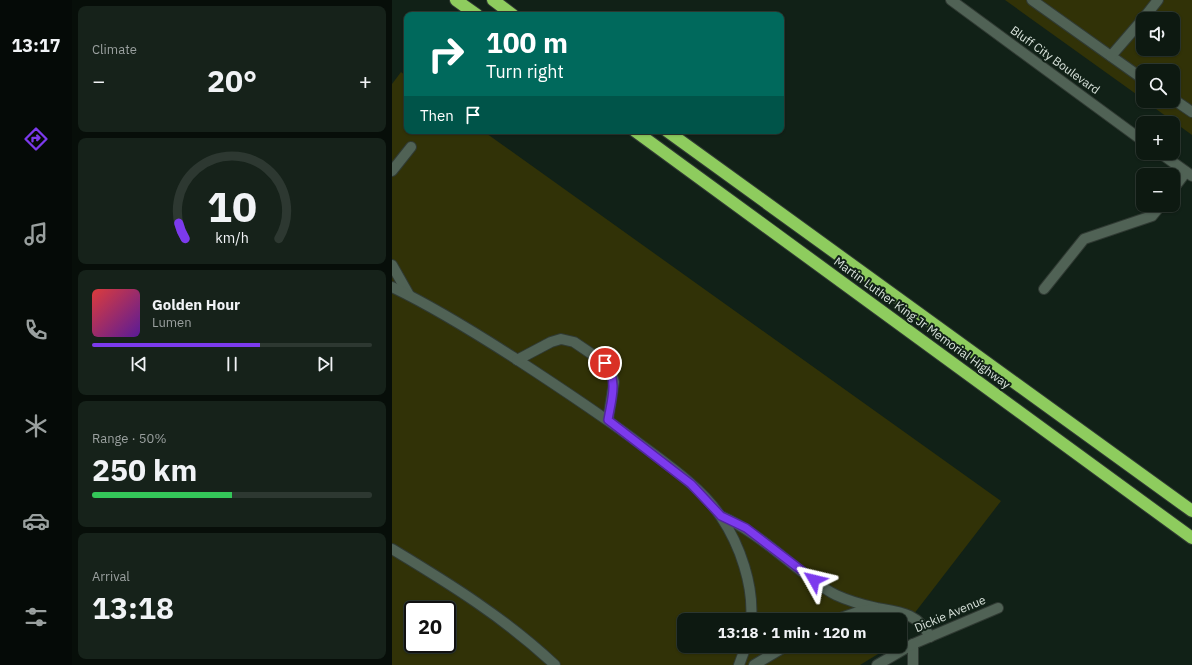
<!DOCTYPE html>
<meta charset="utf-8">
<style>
:root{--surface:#0d1911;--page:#16221a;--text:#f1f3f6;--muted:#9aa09f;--line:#2d3831;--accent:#7c3aed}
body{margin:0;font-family:"IBM Plex Sans",sans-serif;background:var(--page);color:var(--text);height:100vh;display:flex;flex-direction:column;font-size:15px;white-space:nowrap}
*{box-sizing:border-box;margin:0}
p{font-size:13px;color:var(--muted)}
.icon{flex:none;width:22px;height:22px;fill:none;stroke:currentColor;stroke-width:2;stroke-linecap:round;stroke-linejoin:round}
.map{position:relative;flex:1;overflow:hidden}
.sheet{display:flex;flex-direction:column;gap:6px;padding:6px;background:#070e09;width:320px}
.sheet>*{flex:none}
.hud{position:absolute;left:12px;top:12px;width:380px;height:122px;border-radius:8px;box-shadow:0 1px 3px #0004,0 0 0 1px var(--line);background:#00695c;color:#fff;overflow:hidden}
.buttons{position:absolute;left:744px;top:12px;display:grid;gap:8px}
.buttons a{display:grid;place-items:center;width:44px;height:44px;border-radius:8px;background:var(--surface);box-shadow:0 1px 3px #0004,0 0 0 1px var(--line);font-size:20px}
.speed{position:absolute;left:12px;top:601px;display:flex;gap:8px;font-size:20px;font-weight:700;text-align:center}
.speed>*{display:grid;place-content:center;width:52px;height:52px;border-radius:50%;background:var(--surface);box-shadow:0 1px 3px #0004,0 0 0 1px var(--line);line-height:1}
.speed .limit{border:2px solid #111;border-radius:6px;background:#fff;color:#111}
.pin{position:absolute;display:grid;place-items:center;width:34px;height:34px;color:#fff;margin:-17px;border:2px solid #fff;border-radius:50%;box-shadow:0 1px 4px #0007}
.me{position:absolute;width:44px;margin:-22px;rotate:307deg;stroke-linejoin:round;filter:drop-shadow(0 0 3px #0008)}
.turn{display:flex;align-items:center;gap:14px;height:84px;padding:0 16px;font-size:18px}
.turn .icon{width:52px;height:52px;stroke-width:2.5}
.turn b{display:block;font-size:28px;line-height:34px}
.then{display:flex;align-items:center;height:38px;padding:0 16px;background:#0003;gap:8px;font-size:15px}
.big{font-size:30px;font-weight:700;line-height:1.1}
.sheet .tile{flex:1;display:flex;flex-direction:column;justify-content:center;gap:6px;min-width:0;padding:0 14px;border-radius:8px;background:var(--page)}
.sheet .dial{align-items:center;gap:0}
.dial svg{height:104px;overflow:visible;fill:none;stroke:var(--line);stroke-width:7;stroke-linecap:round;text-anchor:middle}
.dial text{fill:var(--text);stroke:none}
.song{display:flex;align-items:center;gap:12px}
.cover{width:48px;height:48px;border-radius:6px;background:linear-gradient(135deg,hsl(0 70% 55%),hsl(270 70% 35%))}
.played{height:4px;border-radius:2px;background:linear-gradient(90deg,var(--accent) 60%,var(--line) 60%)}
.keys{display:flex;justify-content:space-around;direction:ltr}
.heat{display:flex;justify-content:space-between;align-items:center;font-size:22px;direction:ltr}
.charge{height:6px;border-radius:3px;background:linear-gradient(90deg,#34c759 50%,var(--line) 0)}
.trip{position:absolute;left:285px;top:613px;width:230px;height:40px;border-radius:8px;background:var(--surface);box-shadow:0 1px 3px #0004,0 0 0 1px var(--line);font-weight:700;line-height:40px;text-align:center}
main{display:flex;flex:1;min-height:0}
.tab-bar{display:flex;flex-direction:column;width:72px;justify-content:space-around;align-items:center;background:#050a07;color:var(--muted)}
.tab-bar .icon{width:28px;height:28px}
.tab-bar .current{color:var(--accent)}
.tab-bar b{font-size:18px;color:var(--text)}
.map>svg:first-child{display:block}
</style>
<main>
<nav class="tab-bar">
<b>13:17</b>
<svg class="icon current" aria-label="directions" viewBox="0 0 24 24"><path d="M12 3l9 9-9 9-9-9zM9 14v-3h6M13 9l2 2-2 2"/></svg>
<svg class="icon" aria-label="music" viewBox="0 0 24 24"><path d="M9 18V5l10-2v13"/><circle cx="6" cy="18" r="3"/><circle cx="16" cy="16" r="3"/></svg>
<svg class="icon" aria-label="phone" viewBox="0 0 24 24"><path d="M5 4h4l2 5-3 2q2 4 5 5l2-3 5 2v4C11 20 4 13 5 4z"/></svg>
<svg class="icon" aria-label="climate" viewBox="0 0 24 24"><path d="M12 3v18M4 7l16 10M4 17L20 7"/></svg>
<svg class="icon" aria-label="car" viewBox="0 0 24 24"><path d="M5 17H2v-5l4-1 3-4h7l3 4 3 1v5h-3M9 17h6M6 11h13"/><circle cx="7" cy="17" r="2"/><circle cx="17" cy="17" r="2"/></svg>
<svg class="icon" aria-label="filters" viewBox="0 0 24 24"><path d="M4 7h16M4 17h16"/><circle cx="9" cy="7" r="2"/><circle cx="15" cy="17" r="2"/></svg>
</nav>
<section class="sheet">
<div class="tile"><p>Climate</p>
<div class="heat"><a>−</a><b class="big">20°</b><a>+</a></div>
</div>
<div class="tile dial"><svg viewBox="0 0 100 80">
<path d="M14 69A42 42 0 1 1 86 69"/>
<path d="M14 69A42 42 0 0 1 9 57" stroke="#7c3aed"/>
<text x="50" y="56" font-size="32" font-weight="700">10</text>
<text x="50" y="72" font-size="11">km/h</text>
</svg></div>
<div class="tile">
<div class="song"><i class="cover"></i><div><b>Golden Hour</b><p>Lumen</p></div></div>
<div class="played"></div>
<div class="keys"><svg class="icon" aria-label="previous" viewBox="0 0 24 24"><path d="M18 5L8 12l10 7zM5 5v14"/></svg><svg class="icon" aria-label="pause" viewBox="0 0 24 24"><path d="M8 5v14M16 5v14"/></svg><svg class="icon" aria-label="next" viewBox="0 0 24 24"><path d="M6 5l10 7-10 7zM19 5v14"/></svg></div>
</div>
<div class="tile"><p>Range · 50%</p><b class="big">250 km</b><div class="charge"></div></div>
<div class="tile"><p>Arrival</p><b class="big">13:18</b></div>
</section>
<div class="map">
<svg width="800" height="665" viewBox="0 0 800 665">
<rect width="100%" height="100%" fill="#112117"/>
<!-- green -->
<g fill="#313207" fill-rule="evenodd">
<path d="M613 0H800V135L753 101H781V71H751V99ZM751 19H781V49H751Z"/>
<path d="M9 72 15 77V131H91L609 501 508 632V620H292V646H497L496 648 468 665H0V84ZM21 610H55V644H21Z"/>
</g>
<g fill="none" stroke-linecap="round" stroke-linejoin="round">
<defs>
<g id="service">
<polyline points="640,0 751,79"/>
<polyline points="751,19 766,0"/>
<polyline points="719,56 751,19"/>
<polyline points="781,99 800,112"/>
<polyline points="0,171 19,147"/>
<polyline points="781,189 794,172"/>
<polyline points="0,265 17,295"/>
<path d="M0 287C42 307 82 332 121 357 164 385 207 413 248 444 275 464 311 489 329 517 348 545 362 586 359 620"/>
<polyline points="652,289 692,239 760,216 769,205"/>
<polyline points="125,360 159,342 169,339 182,342 213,363 218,369 222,382 216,420"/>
<path d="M329 516C359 529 383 551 409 571 421 579 431 589 444 595 457 601 471 605 485 608 508 612 526 613 538 637"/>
<path d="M0 549C58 584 113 618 163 665"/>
<polyline points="443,620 466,612 482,609"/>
<polyline points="347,665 354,646"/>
<polyline points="362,665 394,646"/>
</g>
<g id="minor">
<polyline points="521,644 521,665"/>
<polyline points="485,665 521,644 606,608"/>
</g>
<g id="tertiary">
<polyline points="559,0 751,141"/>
<polyline points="768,153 800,176"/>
</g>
<g id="motorway">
<polyline points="64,0 85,15"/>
<polyline points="101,0 121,15"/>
<polyline points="243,131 800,538"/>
<polyline points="275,131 800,511"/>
</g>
</defs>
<!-- service casing -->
<use href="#service" stroke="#303a33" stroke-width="12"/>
<!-- minor casing -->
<use href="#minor" stroke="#303a33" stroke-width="12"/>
<!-- tertiary casing -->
<use href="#tertiary" stroke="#303a33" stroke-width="12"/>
<!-- motorway casing -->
<use href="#motorway" stroke="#303a33" stroke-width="14"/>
<!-- service -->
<use href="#service" stroke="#506255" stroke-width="10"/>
<!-- minor -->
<use href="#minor" stroke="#506255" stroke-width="10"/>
<!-- tertiary -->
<use href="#tertiary" stroke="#506255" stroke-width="10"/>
<!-- motorway -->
<use href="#motorway" stroke="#8ecc5e" stroke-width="12"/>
</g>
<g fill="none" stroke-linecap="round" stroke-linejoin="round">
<defs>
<path id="route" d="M213 363C227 380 219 401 216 420L299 484 329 516 354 528 422 580"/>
</defs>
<!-- route casing -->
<use href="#route" stroke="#51269a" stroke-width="10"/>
<!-- route -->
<use href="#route" stroke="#7c3aed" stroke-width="7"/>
</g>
<g text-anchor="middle" stroke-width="4" stroke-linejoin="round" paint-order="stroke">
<!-- street labels -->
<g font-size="12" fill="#d8e2db" stroke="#112117">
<text transform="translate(663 60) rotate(36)" y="4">Bluff City Boulevard</text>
<text transform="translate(530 323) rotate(36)" y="4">Martin Luther King Jr Memorial Highway</text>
<text transform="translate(558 614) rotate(-23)" y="4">Dickie Avenue</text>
</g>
</g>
</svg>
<div class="buttons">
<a><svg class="icon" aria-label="sound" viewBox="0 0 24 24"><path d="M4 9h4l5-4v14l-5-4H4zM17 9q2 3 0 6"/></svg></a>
<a><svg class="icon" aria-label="search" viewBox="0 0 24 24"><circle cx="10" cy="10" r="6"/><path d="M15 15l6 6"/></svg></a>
<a>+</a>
<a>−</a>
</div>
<div class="speed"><div class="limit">20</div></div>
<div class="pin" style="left:213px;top:363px;background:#d93025"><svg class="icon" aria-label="arrive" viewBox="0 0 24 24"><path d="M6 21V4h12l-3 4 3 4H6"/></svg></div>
<svg class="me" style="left:422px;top:580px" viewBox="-20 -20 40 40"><path d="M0-17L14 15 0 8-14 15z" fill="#7c3aed" stroke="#fff" stroke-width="4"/></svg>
<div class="trip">13:18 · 1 min · 120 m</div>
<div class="hud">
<div class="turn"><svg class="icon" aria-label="right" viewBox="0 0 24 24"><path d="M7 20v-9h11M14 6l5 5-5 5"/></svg><div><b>100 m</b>Turn right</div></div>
<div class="then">Then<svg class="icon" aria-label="arrive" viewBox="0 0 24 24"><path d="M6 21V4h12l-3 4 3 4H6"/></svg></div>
</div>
</div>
</main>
